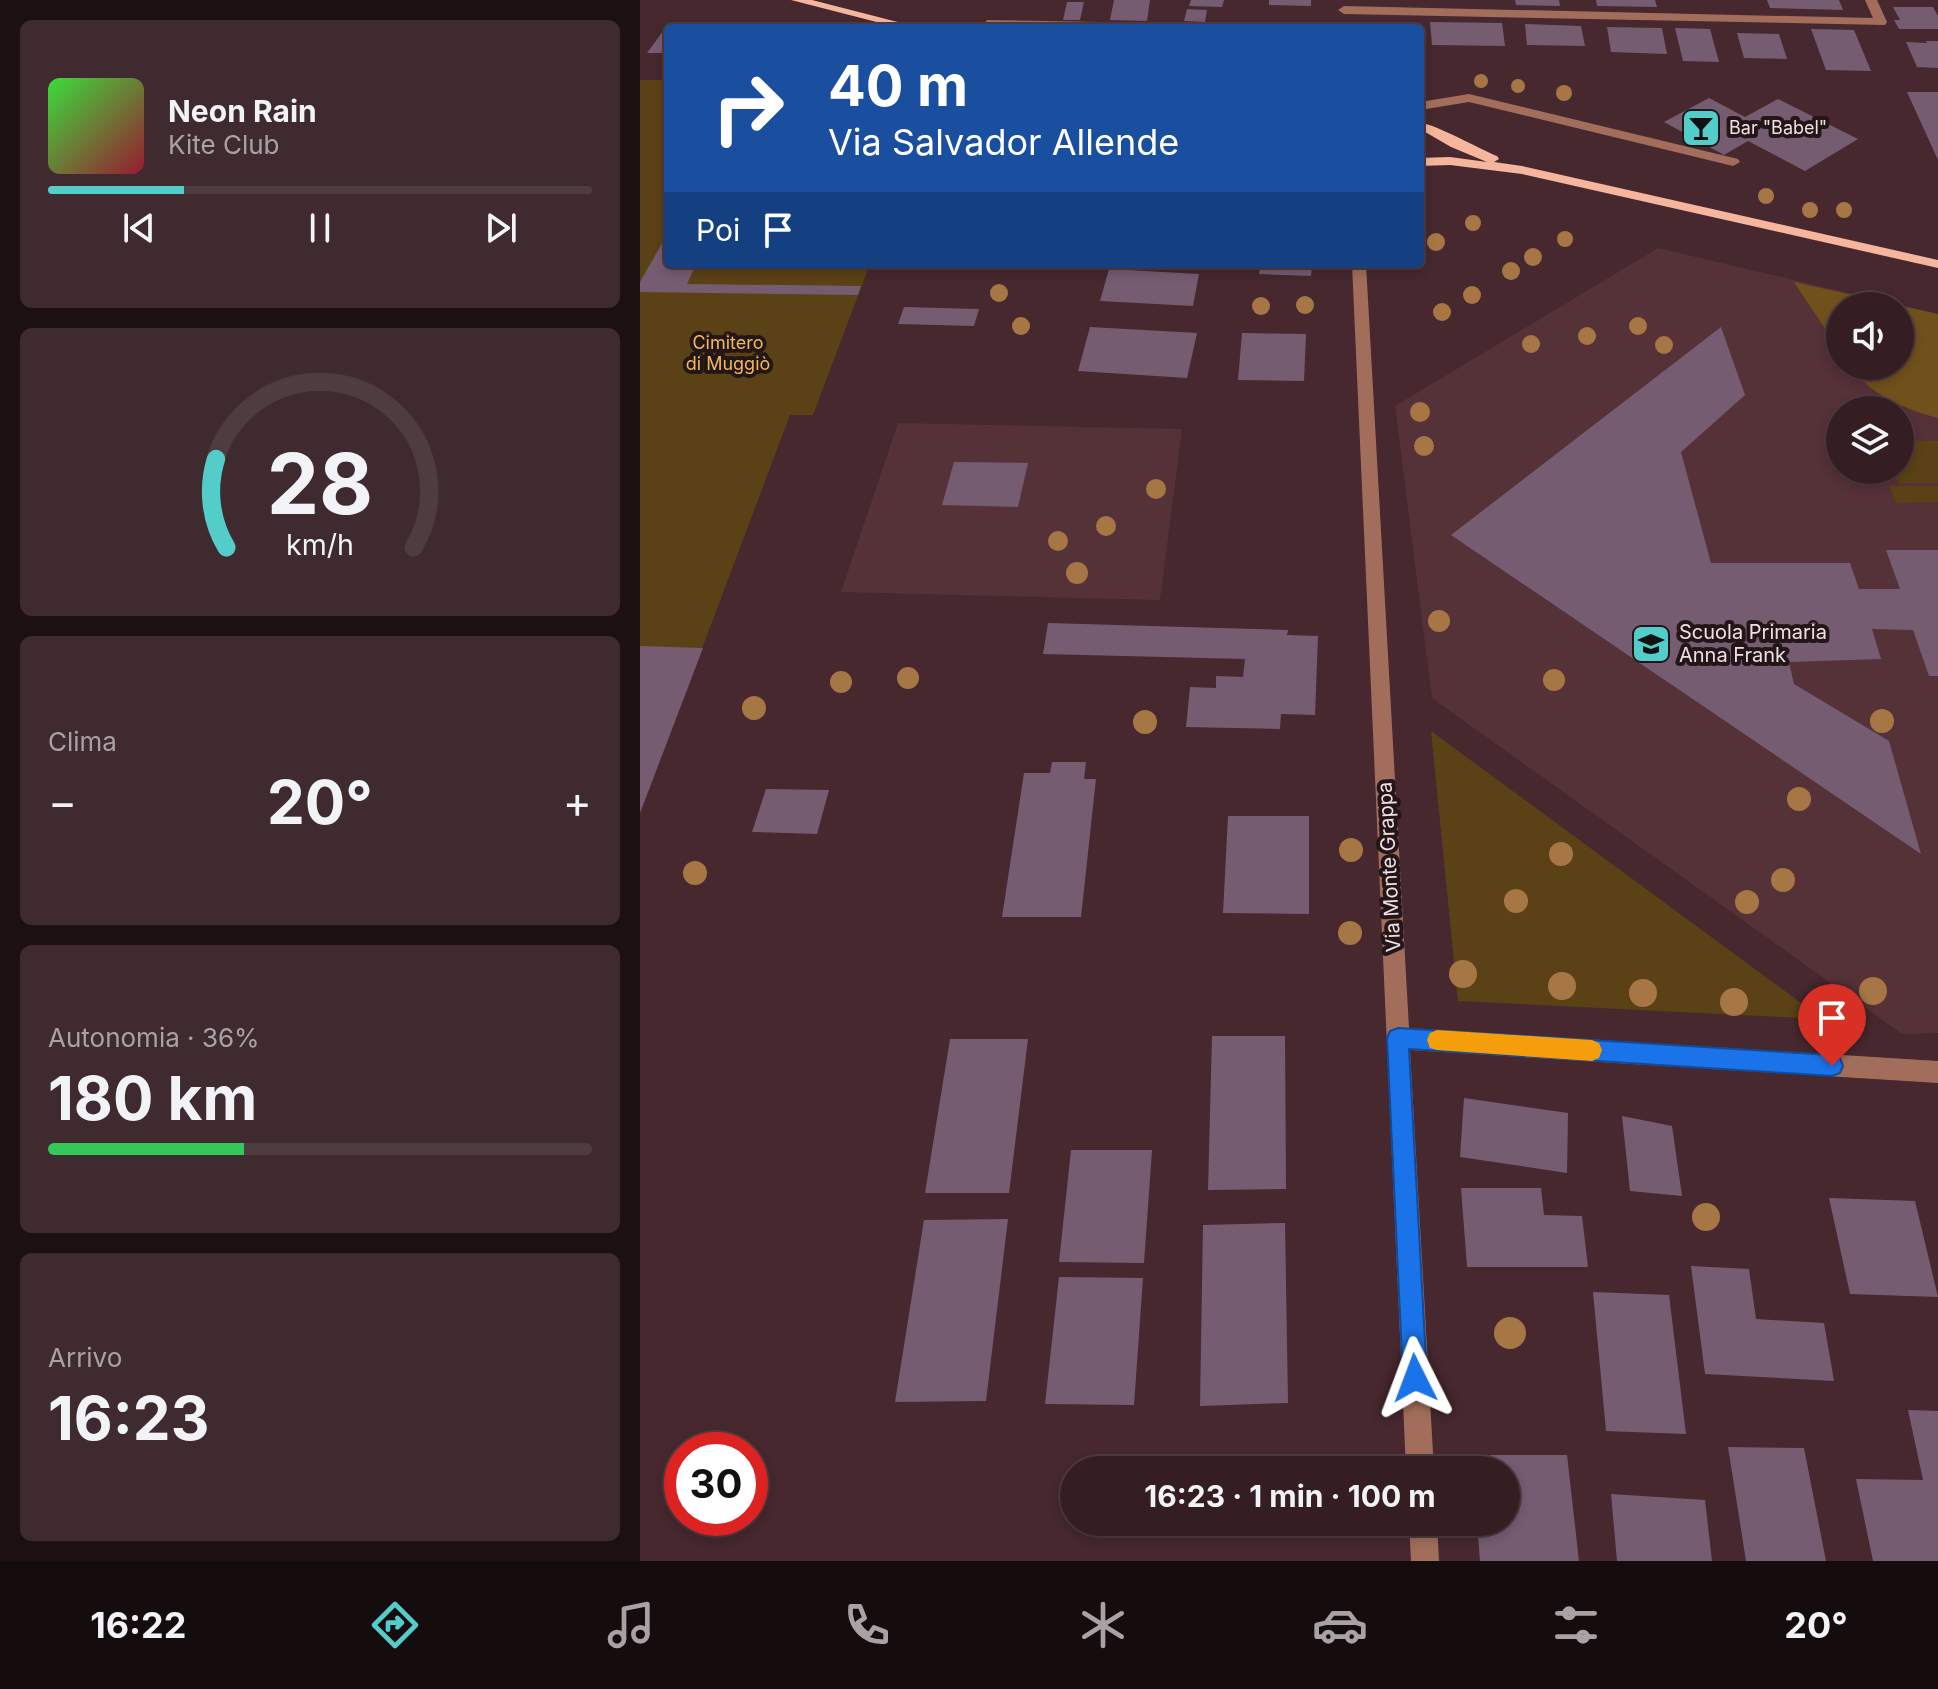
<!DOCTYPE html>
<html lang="it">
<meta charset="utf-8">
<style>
:root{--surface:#341e22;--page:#3f2b2f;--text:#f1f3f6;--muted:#a9a2a5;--line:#4e3c40;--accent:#53cdc9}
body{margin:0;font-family:Inter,sans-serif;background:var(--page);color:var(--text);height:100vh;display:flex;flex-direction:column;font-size:30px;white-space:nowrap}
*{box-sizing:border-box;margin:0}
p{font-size:26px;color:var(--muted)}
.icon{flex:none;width:44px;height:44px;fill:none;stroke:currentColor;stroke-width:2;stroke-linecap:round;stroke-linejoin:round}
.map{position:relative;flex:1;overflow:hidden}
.side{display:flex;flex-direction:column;gap:20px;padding:20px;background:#1d1013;width:640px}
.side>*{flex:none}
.banner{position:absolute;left:24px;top:24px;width:760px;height:244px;border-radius:8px;box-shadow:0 4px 12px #0003,0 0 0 2px var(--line);background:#1a4fa0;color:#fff;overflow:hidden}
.tools{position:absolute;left:1186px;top:292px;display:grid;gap:16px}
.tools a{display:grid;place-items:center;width:88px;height:88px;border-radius:50%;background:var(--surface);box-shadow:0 4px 12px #0003,0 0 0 2px var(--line);font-size:40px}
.speed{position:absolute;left:24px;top:1432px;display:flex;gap:16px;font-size:40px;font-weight:700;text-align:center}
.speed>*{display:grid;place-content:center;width:104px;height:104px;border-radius:50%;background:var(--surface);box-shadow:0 4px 12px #0003,0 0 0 2px var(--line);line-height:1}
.speed .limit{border:12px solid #d22;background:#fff;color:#111}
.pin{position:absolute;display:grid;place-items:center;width:68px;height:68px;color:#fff;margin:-82px -34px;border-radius:50% 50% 50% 0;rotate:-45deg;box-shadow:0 0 8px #0007}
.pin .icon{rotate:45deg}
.me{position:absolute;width:88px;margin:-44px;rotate:357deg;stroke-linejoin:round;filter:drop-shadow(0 0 6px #0008)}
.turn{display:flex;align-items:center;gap:28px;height:168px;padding:0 32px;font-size:36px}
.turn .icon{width:104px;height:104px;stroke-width:2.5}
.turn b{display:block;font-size:56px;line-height:68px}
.then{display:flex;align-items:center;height:76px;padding:0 32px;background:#0003;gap:16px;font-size:30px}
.big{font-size:60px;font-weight:700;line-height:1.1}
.side .card{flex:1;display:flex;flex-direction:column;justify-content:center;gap:12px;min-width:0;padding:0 28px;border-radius:12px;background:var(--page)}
.side .dial{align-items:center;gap:0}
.dial svg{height:208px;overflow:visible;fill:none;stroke:var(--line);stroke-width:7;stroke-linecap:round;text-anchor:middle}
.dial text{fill:var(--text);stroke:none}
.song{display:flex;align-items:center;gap:24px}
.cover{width:96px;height:96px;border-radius:12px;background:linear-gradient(135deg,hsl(120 70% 55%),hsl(350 70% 35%))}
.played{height:8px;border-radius:4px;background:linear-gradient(90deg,var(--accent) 25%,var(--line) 25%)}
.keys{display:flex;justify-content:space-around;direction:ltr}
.heat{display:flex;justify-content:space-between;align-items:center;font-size:44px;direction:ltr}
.charge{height:12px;border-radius:6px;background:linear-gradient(90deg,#34c759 36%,var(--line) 0)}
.trip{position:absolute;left:420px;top:1456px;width:460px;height:80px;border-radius:40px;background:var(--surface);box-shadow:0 4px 12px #0003,0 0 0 2px var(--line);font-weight:700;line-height:80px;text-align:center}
.dock{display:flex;height:128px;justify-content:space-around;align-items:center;background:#150c0e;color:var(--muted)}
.dock .icon{width:56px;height:56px}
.dock .active{color:var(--accent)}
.dock b{font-size:36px;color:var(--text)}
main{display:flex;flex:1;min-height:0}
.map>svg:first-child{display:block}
</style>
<main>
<section class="side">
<div class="card">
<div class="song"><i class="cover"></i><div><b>Neon Rain</b><p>Kite Club</p></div></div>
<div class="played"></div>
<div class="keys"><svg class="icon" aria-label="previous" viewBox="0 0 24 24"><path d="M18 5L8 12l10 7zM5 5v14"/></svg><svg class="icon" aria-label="pause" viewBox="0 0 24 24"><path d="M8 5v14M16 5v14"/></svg><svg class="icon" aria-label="next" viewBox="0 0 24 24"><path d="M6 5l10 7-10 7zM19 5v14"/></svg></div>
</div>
<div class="card dial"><svg viewBox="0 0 100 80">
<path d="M14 69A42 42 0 1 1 86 69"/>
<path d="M14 69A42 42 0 0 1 10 35" stroke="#53cdc9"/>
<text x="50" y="56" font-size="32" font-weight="700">28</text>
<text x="50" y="72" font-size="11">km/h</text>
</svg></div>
<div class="card"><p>Clima</p>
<div class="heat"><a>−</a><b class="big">20°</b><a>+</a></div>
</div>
<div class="card"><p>Autonomia · 36%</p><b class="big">180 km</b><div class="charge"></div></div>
<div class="card"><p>Arrivo</p><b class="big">16:23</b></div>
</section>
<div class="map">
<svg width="1298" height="1561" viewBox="0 0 1298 1561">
<rect width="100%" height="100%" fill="#46282e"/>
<!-- built -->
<g fill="#553138" fill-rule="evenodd">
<path d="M1018 248 1298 314V1033L1262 1034 792 698 755 406ZM1200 306H1260V366H1200ZM1200 410H1260V470H1200Z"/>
<polygon points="258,423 542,429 520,600 201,592"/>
</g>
<!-- green -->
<g fill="#5b4116">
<polygon points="0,80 28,80 28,264 230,264 173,415 150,415 0,813"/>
<polygon points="1260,441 1298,441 1298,483 1258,483 1253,470 1260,470"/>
<polygon points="1249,486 1298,486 1298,502 1256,503"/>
<polygon points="791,731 1183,1019 818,1001"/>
</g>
<!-- forest -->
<path fill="#71511b" d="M1154 282 1298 314V418C1267 410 1228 394 1210 366H1260V306H1200V351Z"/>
<!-- building -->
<g fill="#765c71">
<polygon points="474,0 510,0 507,21 470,20"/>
<polygon points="551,0 584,0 582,7 549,6"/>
<polygon points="629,0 671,0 671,6 629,5"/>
<polygon points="875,0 919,0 920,6 876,5"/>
<polygon points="956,0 1015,0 1017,7 957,6"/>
<polygon points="1127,0 1199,0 1203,10 1130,8"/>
<polygon points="427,2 444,2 440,20 423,20"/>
<polygon points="1253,7 1293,7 1298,16 1298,29 1259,29 1254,20 1260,20"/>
<polygon points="547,9 567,10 565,22 544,21"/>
<polygon points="733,22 772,23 772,28 733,28"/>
<polygon points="790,22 862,23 865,46 792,45"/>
<polygon points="885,24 941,26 945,46 887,45"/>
<polygon points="26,27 28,53 7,53"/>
<polygon points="967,27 1022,28 1027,54 971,52"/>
<polygon points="1035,28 1070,29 1079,62 1043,61"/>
<polygon points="1171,29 1214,30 1231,71 1186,70"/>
<polygon points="1097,33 1139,34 1147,59 1104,58"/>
<polygon points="1286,41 1298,41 1298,68 1277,67 1266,42 1287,43"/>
<polygon points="1267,92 1298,92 1298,160"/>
<polygon points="1069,98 1105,117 1138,99 1218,139 1165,171 1108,141 1084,155 1024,122"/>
<polygon points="28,233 28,264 56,264 47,284 221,286 218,295 0,292 0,282"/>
<polygon points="621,264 672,264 671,276 619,274"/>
<polygon points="469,269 559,274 553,306 460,301"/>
<polygon points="264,307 339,309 334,326 258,324"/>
<polygon points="450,327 557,333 547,378 438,371"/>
<polygon points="1081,327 1105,395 1041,452 1071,563 1210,563 1219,589 1260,589 1246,550 1298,550 1298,676 1289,676 1273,630 1232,629 1241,659 1149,662 1154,684 1249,741 1281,854 811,535"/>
<polygon points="602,333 666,334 664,381 598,380"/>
<polygon points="314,462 388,463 378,507 302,505"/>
<polygon points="408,623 648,630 647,635 678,636 675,715 641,714 640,729 546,727 550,687 576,688 576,676 603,677 605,659 403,654"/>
<polygon points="0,646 63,648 0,813"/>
<polygon points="412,762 446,762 444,779 456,779 441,917 362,917 384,773 410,773"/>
<polygon points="126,789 189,790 177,834 112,832"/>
<polygon points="588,816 669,816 669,914 583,913"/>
<polygon points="572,1036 645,1036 646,1189 568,1190"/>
<polygon points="310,1039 388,1039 369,1193 285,1193"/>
<polygon points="824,1098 928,1113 927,1173 820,1157"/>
<polygon points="982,1116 1032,1126 1042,1196 990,1191"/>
<polygon points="431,1150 512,1150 504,1263 419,1262"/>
<polygon points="821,1188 901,1188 904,1215 942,1216 948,1267 827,1267"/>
<polygon points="1189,1198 1275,1201 1298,1297 1210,1294"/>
<polygon points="368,1219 346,1401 255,1402 284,1220"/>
<polygon points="645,1223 648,1403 560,1406 563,1225"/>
<polygon points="1051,1266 1109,1269 1116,1319 1184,1323 1194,1381 1065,1374"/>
<polygon points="419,1277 503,1278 494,1405 405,1404"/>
<polygon points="953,1292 1029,1295 1046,1434 966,1431"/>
<polygon points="1268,1410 1298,1411 1298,1561 1233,1561 1216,1479 1283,1480"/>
<polygon points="1088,1447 1164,1448 1186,1561 1106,1561"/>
<polygon points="833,1455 927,1455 939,1561 840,1561 837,1522 866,1522 866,1470 834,1470"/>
<polygon points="971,1494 1065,1500 1072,1561 977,1561"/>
</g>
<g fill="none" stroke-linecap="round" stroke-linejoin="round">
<!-- minor -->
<g fill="#a26e5b" fill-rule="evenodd">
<polygon points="1225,0 1237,0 1247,22 1245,25 704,14 698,10 704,6 1233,18"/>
<polygon points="347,20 573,24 579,28 351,27 345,23"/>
<polygon points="829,94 1098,159 1100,162 1093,166 829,102 780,110 780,102"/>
<polygon points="712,264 726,264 769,1028 1298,1061 1298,1083 770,1050 794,1470 766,1470"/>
<polygon points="769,1522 797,1522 799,1561 771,1561"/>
</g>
<!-- major -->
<g fill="#f6b59d" fill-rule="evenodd">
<polygon points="151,0 172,0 281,28 260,28"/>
<path d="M780 123C791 122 842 150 857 156L859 159 854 162 882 166 1298 260V268L882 174 810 165 780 166V158L810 157 847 162 811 147 780 129Z"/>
</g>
</g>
<!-- trees -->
<g fill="#a67745">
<circle cx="841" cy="81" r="7"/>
<circle cx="878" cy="86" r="7"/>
<circle cx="924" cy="93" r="8"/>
<circle cx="1126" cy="196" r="8"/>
<circle cx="1170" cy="210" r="8"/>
<circle cx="1204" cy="210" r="8"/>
<circle cx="833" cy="223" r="8"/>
<circle cx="925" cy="239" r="8"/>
<circle cx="796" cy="242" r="9"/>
<circle cx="893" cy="257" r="9"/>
<circle cx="871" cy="271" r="9"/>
<circle cx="359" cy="293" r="9"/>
<circle cx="832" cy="295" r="9"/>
<circle cx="665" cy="305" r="9"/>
<circle cx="621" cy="306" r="9"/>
<circle cx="802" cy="312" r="9"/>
<circle cx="381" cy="326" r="9"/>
<circle cx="998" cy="326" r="9"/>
<circle cx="947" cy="336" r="9"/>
<circle cx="891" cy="344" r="9"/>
<circle cx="1024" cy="345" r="9"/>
<circle cx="780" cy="412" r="10"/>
<circle cx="784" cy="446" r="10"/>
<circle cx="516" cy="489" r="10"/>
<circle cx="466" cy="526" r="10"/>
<circle cx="418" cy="541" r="10"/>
<circle cx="437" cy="573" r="11"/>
<circle cx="799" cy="621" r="11"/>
<circle cx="268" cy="678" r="11"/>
<circle cx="914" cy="680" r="11"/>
<circle cx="201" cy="682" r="11"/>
<circle cx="114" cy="708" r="12"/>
<circle cx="1242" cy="721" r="12"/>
<circle cx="505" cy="722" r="12"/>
<circle cx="1159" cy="799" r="12"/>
<circle cx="711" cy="850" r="12"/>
<circle cx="921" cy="854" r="12"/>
<circle cx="55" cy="873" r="12"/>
<circle cx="1143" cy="880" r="12"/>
<circle cx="876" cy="901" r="12"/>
<circle cx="1107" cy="902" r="12"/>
<circle cx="710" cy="933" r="12"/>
<circle cx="823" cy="974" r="14"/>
<circle cx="922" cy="986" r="14"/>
<circle cx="1233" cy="991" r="14"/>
<circle cx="1003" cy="993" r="14"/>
<circle cx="1094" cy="1002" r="14"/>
<circle cx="1066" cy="1217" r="14"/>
<circle cx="870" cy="1333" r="16"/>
</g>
<!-- route -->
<polygon fill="#1a73e8" stroke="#114b97" stroke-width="2" points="758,1028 1192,1055 1200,1058 1203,1066 1200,1073 1192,1076 769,1049 787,1378 784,1387 775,1390 767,1387 763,1378 747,1038 750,1031"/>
<!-- slow -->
<polygon fill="#f59e0b" points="797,1030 952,1040 959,1043 962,1050 959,1058 952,1061 797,1050 790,1048 787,1040 790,1033"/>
<!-- icons -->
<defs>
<symbol id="bar-square" viewBox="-11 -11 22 22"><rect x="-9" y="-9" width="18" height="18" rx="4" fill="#53cdc9" stroke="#231618"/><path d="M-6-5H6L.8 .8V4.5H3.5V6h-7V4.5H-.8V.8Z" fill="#111"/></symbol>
<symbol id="school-square" viewBox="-11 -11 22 22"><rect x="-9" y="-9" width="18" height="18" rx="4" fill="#53cdc9" stroke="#231618"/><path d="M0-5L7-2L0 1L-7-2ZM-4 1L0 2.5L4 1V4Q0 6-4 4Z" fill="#111"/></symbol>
</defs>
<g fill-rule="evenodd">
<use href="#bar-square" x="1039" y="106" width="44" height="44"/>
<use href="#school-square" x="989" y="622" width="44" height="44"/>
</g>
<g text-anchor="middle" stroke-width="8" stroke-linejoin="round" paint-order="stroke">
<!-- far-poi labels -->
<g font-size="18" fill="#f2dee1" stroke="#231618" text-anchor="start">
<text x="1089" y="134">Bar "Babel"</text>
</g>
<!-- far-park labels -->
<g font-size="18" fill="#f4b858" stroke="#231618">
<text x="88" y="349">Cimitero<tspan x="88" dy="21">di Muggiò</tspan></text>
</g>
<!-- poi labels -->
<g font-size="20" fill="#f2dee1" stroke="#231618" text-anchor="start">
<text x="1039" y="639">Scuola Primaria<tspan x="1039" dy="23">Anna Frank</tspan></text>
</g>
<!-- street labels -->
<g font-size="20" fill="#f2dee1" stroke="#231618">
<text transform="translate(749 867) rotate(-93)" y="7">Via Monte Grappa</text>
</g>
</g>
</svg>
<div class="tools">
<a><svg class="icon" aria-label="sound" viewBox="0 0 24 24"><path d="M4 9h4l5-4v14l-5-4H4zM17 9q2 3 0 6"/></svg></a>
<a><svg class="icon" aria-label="layers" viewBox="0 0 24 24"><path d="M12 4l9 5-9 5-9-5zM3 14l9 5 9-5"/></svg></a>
</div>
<div class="speed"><div class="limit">30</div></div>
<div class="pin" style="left:1192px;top:1066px;background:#d93025"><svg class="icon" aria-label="arrive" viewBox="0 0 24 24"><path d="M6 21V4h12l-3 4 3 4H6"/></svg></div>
<svg class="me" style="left:775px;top:1378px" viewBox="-20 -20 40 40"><path d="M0-17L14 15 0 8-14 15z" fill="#1a73e8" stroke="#fff" stroke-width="4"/></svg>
<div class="trip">16:23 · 1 min · 100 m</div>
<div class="banner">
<div class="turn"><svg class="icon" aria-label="right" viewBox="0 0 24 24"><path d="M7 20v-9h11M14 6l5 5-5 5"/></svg><div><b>40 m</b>Via Salvador Allende</div></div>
<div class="then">Poi<svg class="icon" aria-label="arrive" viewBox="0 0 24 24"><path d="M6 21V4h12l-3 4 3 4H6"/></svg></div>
</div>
</div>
</main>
<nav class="dock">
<b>16:22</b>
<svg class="icon active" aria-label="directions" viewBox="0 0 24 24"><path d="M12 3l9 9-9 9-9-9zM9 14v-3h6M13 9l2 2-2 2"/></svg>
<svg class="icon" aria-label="music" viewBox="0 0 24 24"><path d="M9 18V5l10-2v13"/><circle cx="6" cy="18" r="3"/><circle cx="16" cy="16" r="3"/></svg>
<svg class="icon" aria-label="phone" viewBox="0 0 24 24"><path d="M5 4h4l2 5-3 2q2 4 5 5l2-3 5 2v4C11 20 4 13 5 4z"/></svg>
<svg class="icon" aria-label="climate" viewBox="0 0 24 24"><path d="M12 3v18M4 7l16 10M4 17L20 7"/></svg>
<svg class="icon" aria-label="car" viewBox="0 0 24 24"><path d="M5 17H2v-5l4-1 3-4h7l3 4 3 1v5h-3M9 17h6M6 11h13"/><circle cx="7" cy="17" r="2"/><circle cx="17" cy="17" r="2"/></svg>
<svg class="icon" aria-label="filters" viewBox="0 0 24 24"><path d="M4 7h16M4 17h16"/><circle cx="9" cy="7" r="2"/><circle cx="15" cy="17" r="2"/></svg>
<b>20°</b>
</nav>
